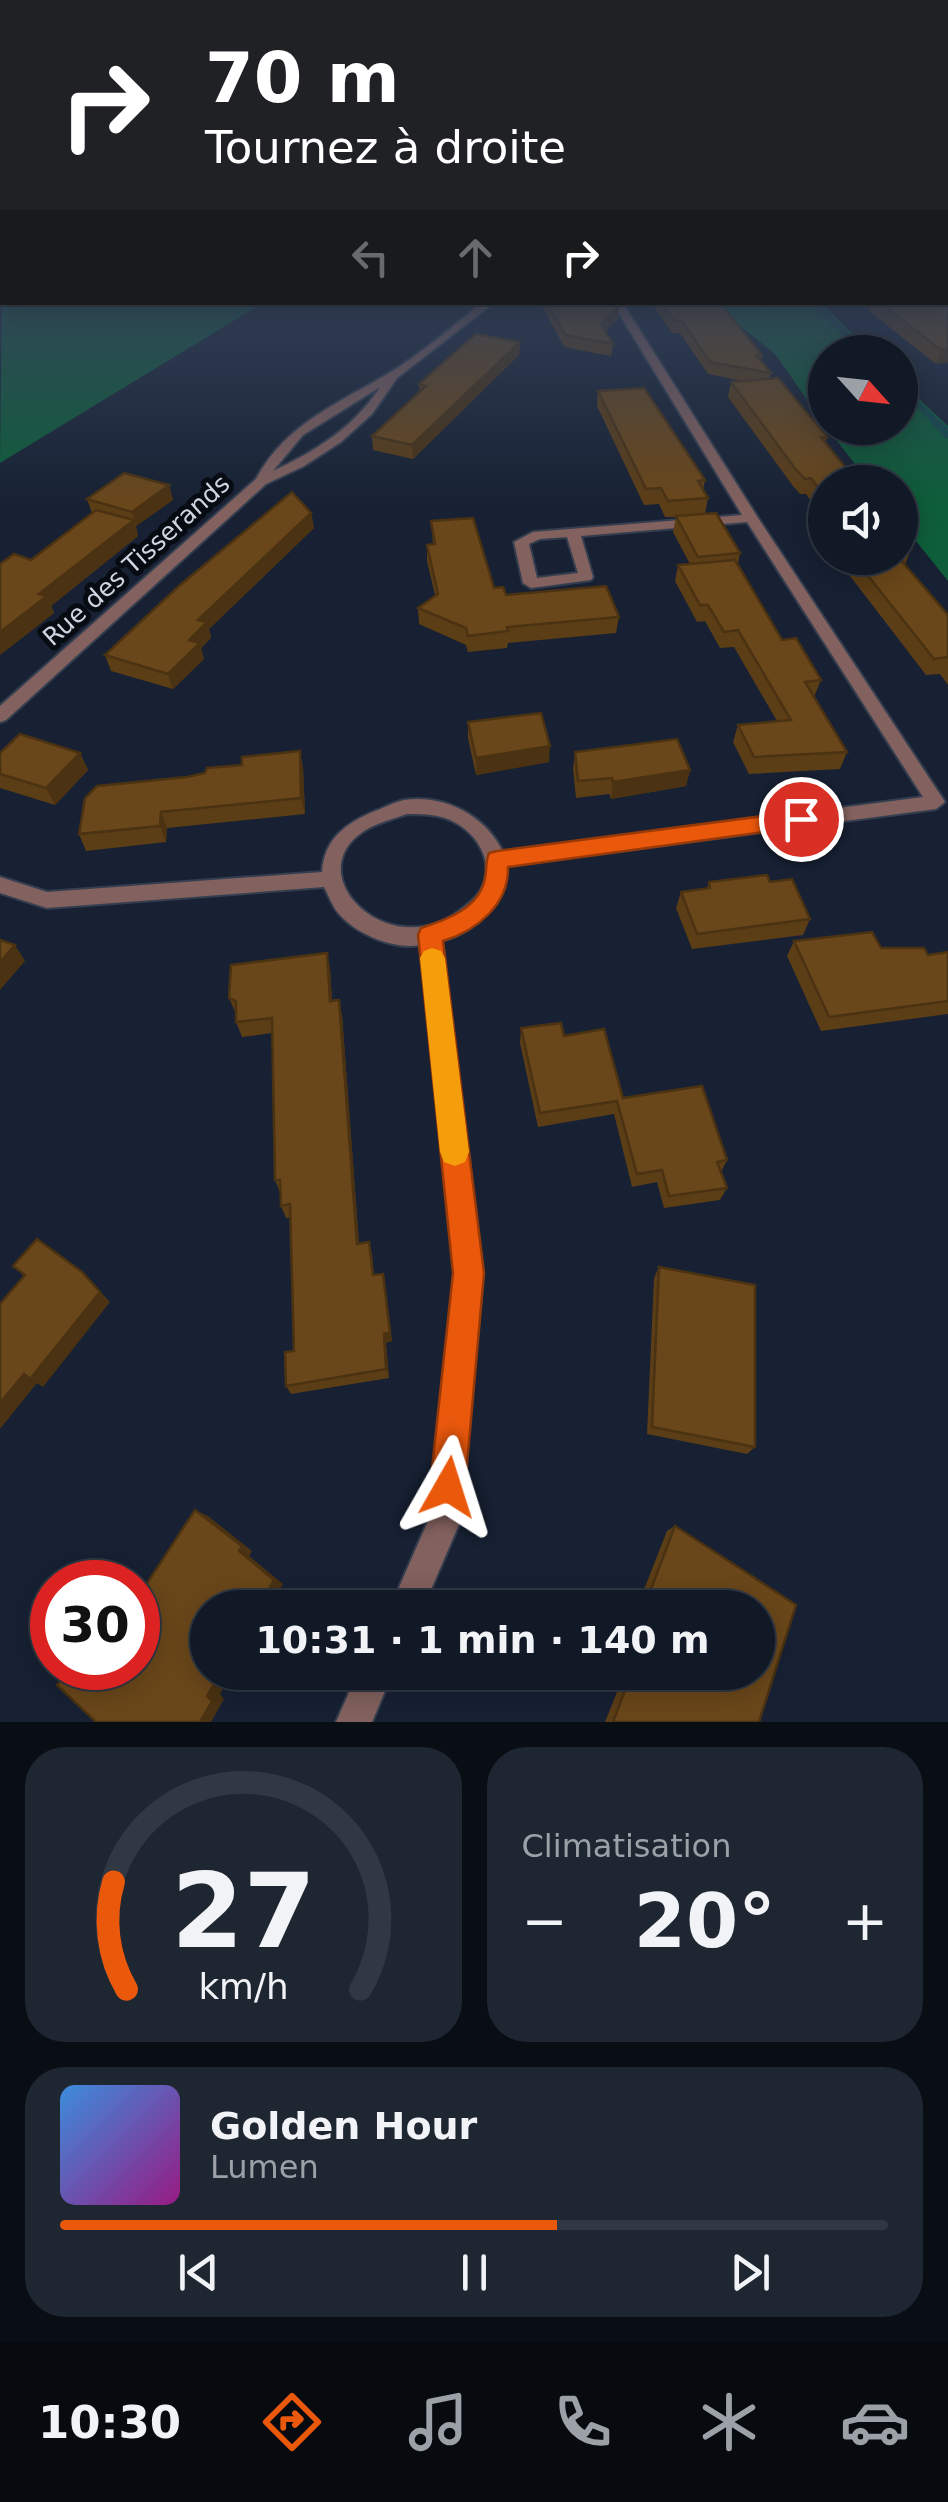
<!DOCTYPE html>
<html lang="fr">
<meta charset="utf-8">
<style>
:root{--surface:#111926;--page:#1e2632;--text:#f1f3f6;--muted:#9ca0a7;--line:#303843;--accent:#ea580c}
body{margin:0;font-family:"DejaVu Sans",sans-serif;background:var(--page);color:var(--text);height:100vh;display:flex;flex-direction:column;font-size:38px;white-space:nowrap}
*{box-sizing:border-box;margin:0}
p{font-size:32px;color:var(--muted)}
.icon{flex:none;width:55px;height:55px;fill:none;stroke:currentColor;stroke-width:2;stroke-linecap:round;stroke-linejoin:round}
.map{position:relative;height:1722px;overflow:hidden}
.details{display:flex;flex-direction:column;gap:25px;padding:25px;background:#090e15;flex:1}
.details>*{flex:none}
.banner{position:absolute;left:0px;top:0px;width:950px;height:305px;box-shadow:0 5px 25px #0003,0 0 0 2px var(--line);background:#202124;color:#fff;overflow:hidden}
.needle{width:65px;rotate:117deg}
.fabs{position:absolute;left:808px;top:335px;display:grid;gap:20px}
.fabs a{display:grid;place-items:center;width:110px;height:110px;border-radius:50%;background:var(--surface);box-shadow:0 5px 25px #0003,0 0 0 2px var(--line);font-size:50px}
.speed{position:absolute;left:30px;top:1560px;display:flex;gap:20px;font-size:50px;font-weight:700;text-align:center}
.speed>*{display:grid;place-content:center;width:130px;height:130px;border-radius:50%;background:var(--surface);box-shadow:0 5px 25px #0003,0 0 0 2px var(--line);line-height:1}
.speed .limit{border:15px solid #d22;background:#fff;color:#111}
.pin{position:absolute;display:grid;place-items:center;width:85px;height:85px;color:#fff;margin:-42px;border:5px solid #fff;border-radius:50%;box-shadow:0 2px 10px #0007}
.me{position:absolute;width:110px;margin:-55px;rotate:6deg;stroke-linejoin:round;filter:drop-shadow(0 0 8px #0008)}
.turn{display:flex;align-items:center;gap:35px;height:210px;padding:0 40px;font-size:45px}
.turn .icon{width:130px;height:130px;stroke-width:2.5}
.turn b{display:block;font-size:70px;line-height:85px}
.lanes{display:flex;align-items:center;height:95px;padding:0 40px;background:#0003;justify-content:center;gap:50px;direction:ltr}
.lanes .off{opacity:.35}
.big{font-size:75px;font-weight:700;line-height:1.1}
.details .widget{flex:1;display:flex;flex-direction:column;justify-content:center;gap:15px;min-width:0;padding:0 35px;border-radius:40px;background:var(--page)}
.details .dial{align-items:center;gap:0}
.dial svg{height:260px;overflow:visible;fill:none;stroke:var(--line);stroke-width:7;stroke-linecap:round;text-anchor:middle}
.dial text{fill:var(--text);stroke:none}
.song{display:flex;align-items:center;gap:30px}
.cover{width:120px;height:120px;border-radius:15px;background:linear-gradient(135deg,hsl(210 70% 55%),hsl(310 70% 35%))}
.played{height:10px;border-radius:5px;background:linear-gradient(90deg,var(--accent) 60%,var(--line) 60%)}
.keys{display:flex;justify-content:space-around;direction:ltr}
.heat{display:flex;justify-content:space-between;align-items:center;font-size:55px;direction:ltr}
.details .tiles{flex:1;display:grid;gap:25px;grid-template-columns:1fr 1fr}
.widget:last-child{grid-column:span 2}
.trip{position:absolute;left:190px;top:1590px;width:585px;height:100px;border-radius:50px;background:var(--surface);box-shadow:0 5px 25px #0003,0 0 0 2px var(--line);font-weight:700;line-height:100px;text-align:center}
.tabs{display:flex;height:160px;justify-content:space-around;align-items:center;background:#070a0f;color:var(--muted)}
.tabs .icon{width:70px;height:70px}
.tabs .current{color:var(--accent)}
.tabs b{font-size:45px;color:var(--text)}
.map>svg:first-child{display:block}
</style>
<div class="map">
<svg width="948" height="1722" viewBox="0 0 948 1722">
<rect width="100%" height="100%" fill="#172133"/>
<!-- forest -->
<g fill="#0e5e3a">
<polygon points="2,275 2,302 263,303 0,463"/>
<polygon points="711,303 822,303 870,352 825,352 825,425 775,354"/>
<polygon points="900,381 948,426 948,581 900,521 900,482 869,482 827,428 900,428"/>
</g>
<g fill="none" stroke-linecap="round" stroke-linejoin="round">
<!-- stream-far1 -->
<g stroke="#104a4d" stroke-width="6">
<polyline points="813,302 865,352"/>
<polyline points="900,387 939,425"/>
</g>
<!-- stream -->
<polyline stroke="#104a4d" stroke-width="9" points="936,423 948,434"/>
<defs>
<g id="street">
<path d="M483 302H495L397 378 372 414 341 442 304 466 266 484 6 720 0 722V706L256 479C288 419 348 400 402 365 430 346 456 324 483 302ZM380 387C355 427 314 452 273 471L303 435Z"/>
<path d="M612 302H622L758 518 945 802 936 809 506 866C507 900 473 934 441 941L483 1273 460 1522 423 1608H390L428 1521 455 1273 420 945C395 950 358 935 340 915 333 908 329 896 324 887L47 908 0 893V877L47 892 322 872C324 839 346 823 375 811 384 808 394 802 404 800 445 794 486 816 503 852L923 797 747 522 581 536 593 577 591 580 531 588 523 583 514 542 533 532 742 515ZM567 537 578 573 537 578 529 544 540 539ZM407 814C419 814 433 814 445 818 474 828 497 860 481 890 476 899 467 905 459 911 389 964 297 875 364 831 376 823 393 819 407 814Z"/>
<polygon points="358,1672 393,1672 372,1722 336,1722"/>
</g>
</defs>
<!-- street casing -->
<use href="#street" stroke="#343e4f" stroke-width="4"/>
<!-- street -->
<use href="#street" fill="#82615e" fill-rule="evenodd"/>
</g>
<!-- wall -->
<g fill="#5b3d16">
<polygon points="540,302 617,302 618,319 605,331 613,344 611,356 564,347"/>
<polygon points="651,302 719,302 762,355 761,361 771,373 769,379 827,437 825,443 825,520 806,494 800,494 793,486 728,397 731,382 743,381 708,374 680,333 672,333"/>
<polygon points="871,302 948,302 948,362 936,364 869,311"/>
<polygon points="520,342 519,355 413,459 373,450 372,436 420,392 419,384"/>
<polygon points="598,391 705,480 703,491 708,498 705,514 740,553 738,564 782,640 821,680 814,697 847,752 840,769 749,774 733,742 738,725 777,721 734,647 720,648 705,621 697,622 675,581 678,565 690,564 673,532 676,517 665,517 659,504 644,505 597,406"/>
<polygon points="169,485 173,500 136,526 138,536 51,606 54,613 0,655 0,564 31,560 92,513 87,499"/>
<polygon points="311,513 314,528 209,629 211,638 201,648 204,659 173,689 111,671 105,655"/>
<polygon points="431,521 494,588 506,595 619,617 616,633 508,643 507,648 468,652 466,645 419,624 418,608 435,595 427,561 427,545 433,544"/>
<polygon points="900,535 911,549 905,565 948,615 948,685 940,674 926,675 847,572 852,558 900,558"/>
<polygon points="468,722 549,762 476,775 468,738"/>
<polygon points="575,752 690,770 686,786 611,799 609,794 576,798 573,769"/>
<polygon points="0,753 80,753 88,770 55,805 0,788"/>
<polygon points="303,768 305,814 167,828 166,842 86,851 79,834"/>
<polygon points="709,882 770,882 810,919 803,935 692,949 676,908 681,892 707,888"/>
<polygon points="794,941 881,948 928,955 948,952 948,1014 821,1031 787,956"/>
<polygon points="327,953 330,969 332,1000 342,1015 359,1244 372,1254 374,1275 383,1274 392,1341 386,1343 389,1378 291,1394 286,1386 294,1351 291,1217 286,1218 281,1206 280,1192 275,1180 272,1033 242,1037 236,1022 236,1014 229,998"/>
<polygon points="521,1028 564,1036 623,1098 727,1160 721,1172 727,1188 720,1200 664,1208 657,1182 632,1187 614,1114 538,1127 520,1043"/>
<polygon points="659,1267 755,1447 747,1454 647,1434 654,1278"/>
<polygon points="675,1526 796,1605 759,1722 605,1722 625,1672 758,1672 758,1608 650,1608 653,1600 643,1592 667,1531"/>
</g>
<!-- shaded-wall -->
<g fill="#4a3212">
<polygon points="619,307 618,319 599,336 601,324"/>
<polygon points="520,342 519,355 413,459 412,445"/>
<polygon points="948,349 948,362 936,364 941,350"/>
<polygon points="169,485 173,500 136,526 132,512"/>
<polygon points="311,513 314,528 209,629 211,638 201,648 204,659 173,689 168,674 189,640 198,620"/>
<polygon points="134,520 138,536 51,606 54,613 0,655 0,632 39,594"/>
<polygon points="550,746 549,762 476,775 476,758"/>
<polygon points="300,751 303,768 305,814 301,798"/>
<polygon points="80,753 88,770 55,805 46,788"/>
<polygon points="690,770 686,786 611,799 613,782"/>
<polygon points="161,812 167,828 166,842 160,826"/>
<polygon points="15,945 25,961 0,990 0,962"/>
<polygon points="327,953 330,969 333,1016 330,1001"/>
<polygon points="339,1000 342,1015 360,1256 357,1244"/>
<polygon points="82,1272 110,1302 43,1387 37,1383 0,1429 0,1403"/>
<polygon points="383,1274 392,1341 386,1343 389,1378 386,1369 384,1334"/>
<polygon points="195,1510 208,1516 252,1551 249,1556 283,1584 269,1608 258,1608 239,1551"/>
<polygon points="221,1672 232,1672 220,1694 224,1699 211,1722 200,1722 207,1696"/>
</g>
<!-- building -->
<g fill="#6a471a" stroke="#4a3212" stroke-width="2.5">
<polygon points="948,286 948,349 941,350 879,302 948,302"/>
<polygon points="547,302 617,302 619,307 601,324 613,344 565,335"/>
<polygon points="661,302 719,302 762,355 756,355 771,373 710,362 682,321 674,321"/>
<polygon points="476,334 520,342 412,445 372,436 426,386 419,384"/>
<polygon points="778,378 827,437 821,437 857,482 825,482 825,497 811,478 805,479 797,471 731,382"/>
<polygon points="644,388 705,480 698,481 708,498 668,501 661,488 646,489 598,391"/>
<polygon points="124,473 169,485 132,512 87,499"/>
<polygon points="292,492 311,513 198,620 207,622 189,640 200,643 168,674 105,655 179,586"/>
<polygon points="96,510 134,520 39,594 47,596 0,632 0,564 14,554 31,560"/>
<polygon points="716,513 740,553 698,557 676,516"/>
<polygon points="473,518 494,588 503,587 506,595 606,586 619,617 507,627 508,631 468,636 466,628 418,608 438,594 427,545 435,544 431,521"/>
<polygon points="900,535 911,549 900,550"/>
<polygon points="854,558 899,558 948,615 948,657 934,659"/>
<polygon points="735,560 782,640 796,638 821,680 805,682 847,752 754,757 738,725 791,720 738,630 724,632 708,605 700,605 678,565"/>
<polygon points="541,713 550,746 476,758 468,722"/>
<polygon points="20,734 80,753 46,788 0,774 0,753"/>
<polygon points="677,739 690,770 613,782 612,778 578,781 575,752"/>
<polygon points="300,751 301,798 161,812 160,826 79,834 85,798 97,786 187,777 205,773 207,768 242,765 242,757"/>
<polygon points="767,875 770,882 792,879 810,919 697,934 681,892 710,888 709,882"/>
<polygon points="872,932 881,948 924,948 928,955 948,952 948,1001 829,1017 794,941"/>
<polygon points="0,940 15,945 0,962"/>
<polygon points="327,953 330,1001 339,1000 357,1244 369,1242 373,1275 383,1274 390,1332 384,1334 386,1369 286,1386 285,1352 294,1351 290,1204 281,1206 280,1180 275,1180 272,1018 236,1022 236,1001 229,998 231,965"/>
<polygon points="561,1023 564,1036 604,1029 623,1098 702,1086 727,1160 717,1162 727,1188 669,1196 662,1170 637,1174 617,1101 540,1113 521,1028"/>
<polygon points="37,1239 82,1272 100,1292 30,1379 24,1374 0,1403 0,1304 25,1275 13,1266"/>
<polygon points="659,1267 755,1285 755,1447 652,1427"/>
<polygon points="195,1510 242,1546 239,1551 274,1580 258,1608 208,1608 208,1672 221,1672 207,1696 212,1701 200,1722 96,1722 57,1685 70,1668 88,1668 94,1673 98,1668 138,1668 138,1597"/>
<polygon points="675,1526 796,1605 759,1722 613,1722 632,1672 758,1672 758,1608 657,1608 662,1597 651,1589"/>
</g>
<!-- sky -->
<linearGradient id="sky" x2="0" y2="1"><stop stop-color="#0d121c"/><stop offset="0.52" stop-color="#36435b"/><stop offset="1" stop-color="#36435b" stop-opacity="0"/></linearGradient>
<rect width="948" height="505" fill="url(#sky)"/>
<!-- route -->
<path fill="#ea580c" stroke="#983908" stroke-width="2.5" d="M801 811 812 819 801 827 508 867C509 905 476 931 443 941L484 1273 465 1487 460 1499 448 1504 435 1499 430 1487 453 1273 418 935 421 928C446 920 480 908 485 878 487 869 485 863 489 853L497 851Z"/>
<!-- slow -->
<polygon fill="#f59e0b" points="432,948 441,951 445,958 469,1152 465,1162 455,1166 444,1162 440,1152 420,958 424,951"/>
<g text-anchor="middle" stroke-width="10" stroke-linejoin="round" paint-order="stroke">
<!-- far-street labels -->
<g font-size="25" fill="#cfd6e2" stroke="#070b12">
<text transform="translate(136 560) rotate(-42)" y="9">Rue des Tisserands</text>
</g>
</g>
</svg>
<div class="fabs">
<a><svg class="needle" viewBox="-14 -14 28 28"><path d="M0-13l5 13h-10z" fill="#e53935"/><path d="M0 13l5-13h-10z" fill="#9ca0a7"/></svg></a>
<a><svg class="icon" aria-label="sound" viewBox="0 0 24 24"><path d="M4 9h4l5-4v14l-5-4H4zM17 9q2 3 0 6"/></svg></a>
</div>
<div class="speed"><div class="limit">30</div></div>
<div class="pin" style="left:801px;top:819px;background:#d93025"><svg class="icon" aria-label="arrive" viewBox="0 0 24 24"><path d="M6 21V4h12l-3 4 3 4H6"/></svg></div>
<svg class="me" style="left:448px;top:1487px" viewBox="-20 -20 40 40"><path d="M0-17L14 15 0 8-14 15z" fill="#ea580c" stroke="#fff" stroke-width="4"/></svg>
<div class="trip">10:31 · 1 min · 140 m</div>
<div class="banner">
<div class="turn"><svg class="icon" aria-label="right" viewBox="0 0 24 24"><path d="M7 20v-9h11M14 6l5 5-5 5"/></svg><div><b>70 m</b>Tournez à droite</div></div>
<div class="lanes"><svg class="icon off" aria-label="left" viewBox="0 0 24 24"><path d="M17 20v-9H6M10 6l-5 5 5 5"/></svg><svg class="icon off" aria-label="ahead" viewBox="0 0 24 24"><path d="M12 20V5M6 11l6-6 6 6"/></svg><svg class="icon" aria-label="right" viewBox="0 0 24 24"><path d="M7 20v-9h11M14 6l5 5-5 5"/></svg></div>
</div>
</div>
<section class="details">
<div class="tiles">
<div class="widget dial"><svg viewBox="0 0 100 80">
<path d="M14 69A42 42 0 1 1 86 69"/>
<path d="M14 69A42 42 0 0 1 10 36" stroke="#ea580c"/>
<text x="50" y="56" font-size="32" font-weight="700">27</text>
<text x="50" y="72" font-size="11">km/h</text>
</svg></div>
<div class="widget"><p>Climatisation</p>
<div class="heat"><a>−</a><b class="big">20°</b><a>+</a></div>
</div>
<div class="widget">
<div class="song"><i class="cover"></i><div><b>Golden Hour</b><p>Lumen</p></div></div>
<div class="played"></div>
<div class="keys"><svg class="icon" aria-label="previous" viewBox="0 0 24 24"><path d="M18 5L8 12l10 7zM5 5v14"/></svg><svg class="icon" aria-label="pause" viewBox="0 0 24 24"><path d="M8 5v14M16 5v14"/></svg><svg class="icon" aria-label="next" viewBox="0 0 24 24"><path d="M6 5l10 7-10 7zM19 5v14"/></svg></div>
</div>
</div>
</section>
<nav class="tabs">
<b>10:30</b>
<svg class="icon current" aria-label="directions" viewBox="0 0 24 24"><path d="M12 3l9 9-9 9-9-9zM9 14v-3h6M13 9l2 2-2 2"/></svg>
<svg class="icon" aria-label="music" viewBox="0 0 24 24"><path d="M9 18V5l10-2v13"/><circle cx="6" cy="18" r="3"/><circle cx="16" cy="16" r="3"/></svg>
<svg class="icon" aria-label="phone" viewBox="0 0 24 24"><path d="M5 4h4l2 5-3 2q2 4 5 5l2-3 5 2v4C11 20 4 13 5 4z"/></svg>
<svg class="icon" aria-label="climate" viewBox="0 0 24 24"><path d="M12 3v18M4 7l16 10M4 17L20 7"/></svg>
<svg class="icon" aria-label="car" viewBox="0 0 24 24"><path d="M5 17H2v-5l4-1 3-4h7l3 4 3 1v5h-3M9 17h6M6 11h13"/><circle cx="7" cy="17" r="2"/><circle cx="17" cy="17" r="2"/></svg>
</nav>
